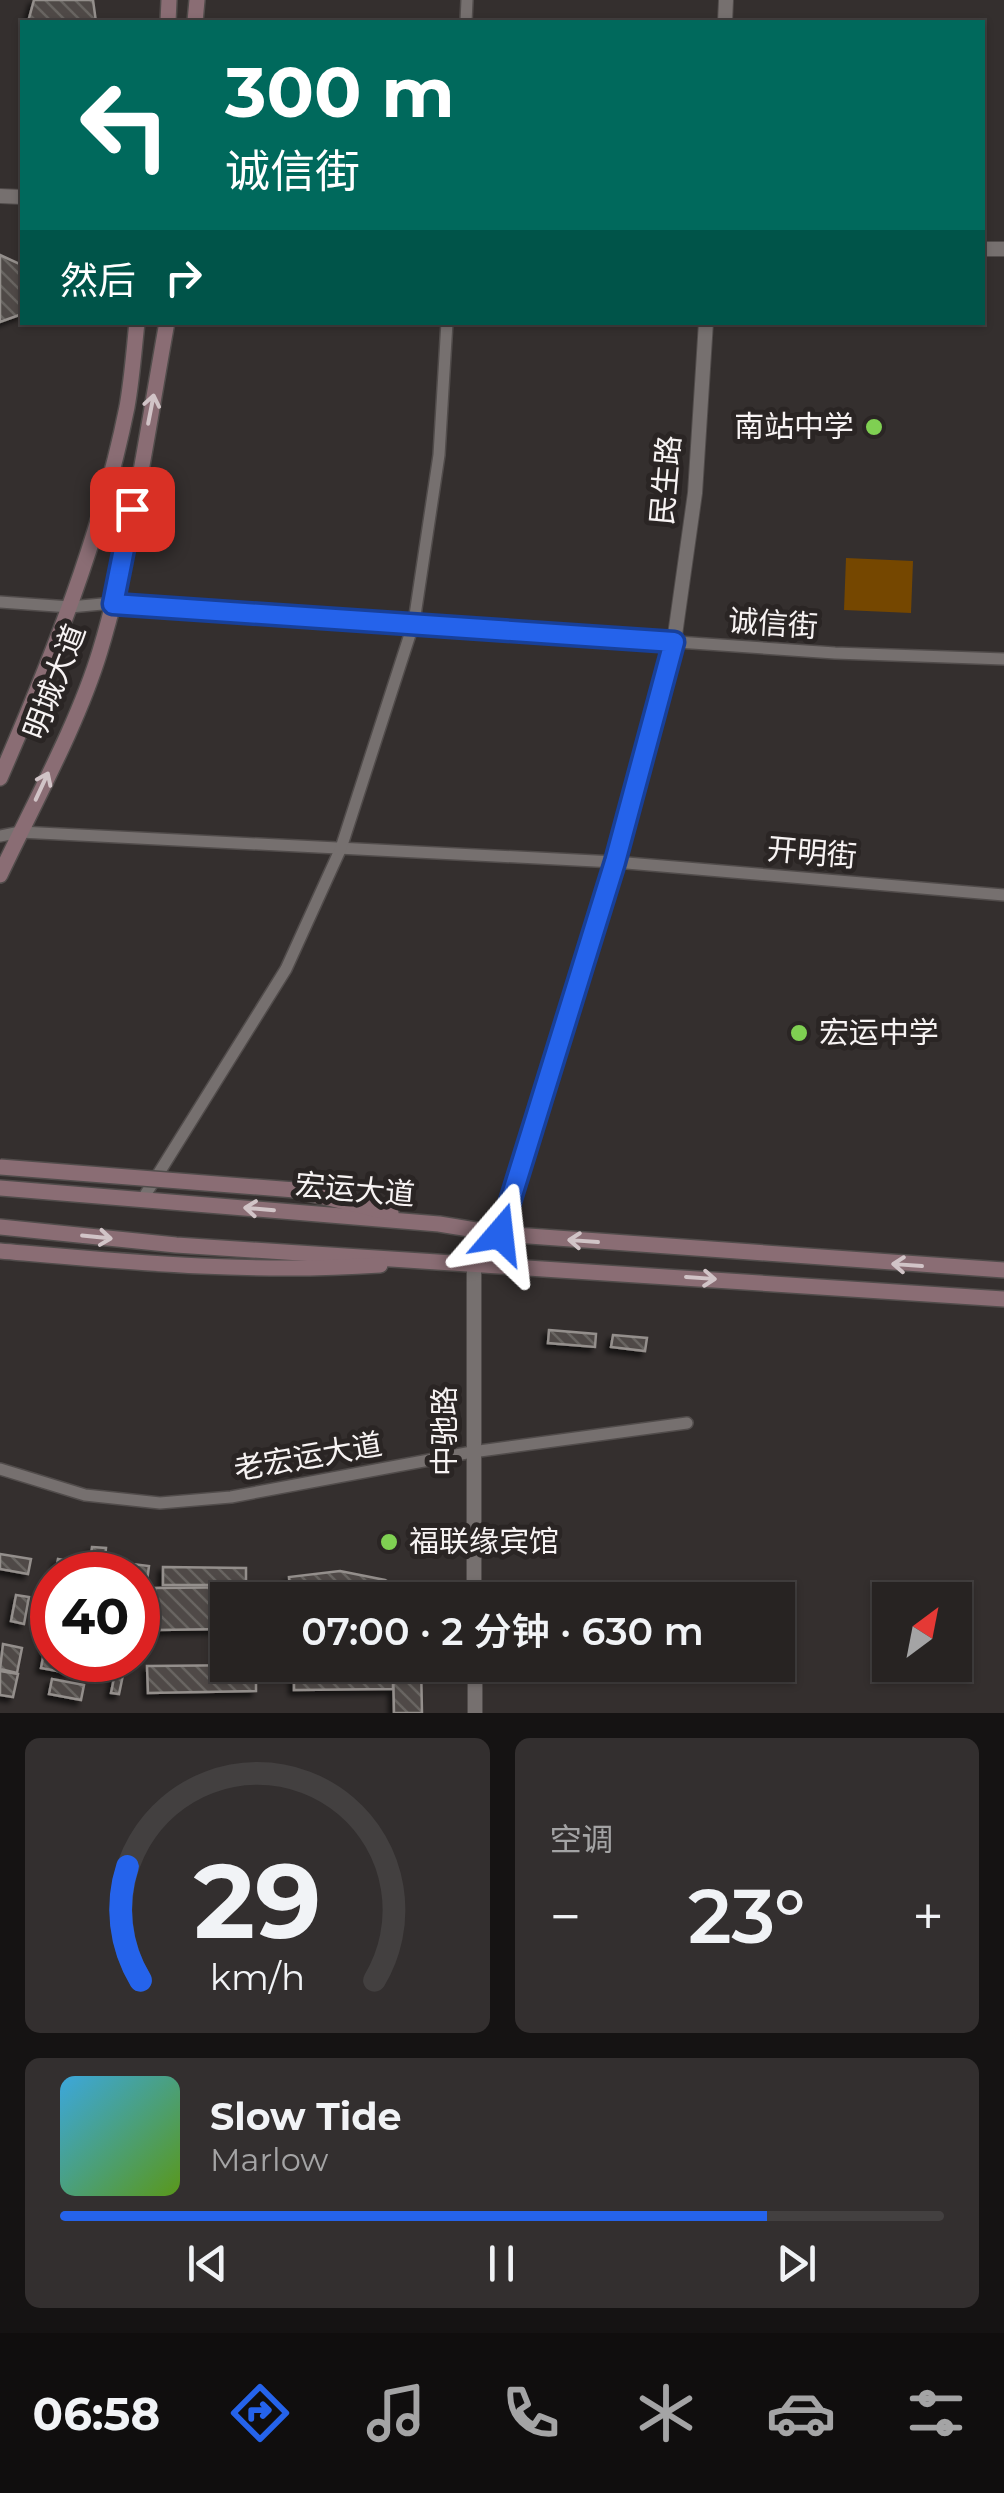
<!DOCTYPE html>
<html lang="zh">
<meta charset="utf-8">
<style>
:root{--surface:#272322;--page:#332f2f;--text:#f1f3f6;--muted:#a4a4a5;--line:#434040;--accent:#2563eb}
body{margin:0;font-family:Montserrat,"Noto Sans SC",sans-serif;background:var(--page);color:var(--text);height:100vh;display:flex;flex-direction:column;font-size:38px;white-space:nowrap}
*{box-sizing:border-box;margin:0}
p{font-size:32px;color:var(--muted)}
.icon{flex:none;width:55px;height:55px;fill:none;stroke:currentColor;stroke-width:2;stroke-linecap:round;stroke-linejoin:round}
.map{position:relative;height:1713px;overflow:hidden}
.panel{display:flex;flex-direction:column;gap:25px;padding:25px;background:#151313;flex:1}
.panel>*{flex:none}
.banner{position:absolute;left:20px;top:20px;width:965px;height:305px;border-radius:0px;box-shadow:0 2px 8px #0004,0 0 0 2px var(--line);background:#00695c;color:#fff;overflow:hidden}
.needle{width:65px;rotate:32deg}
.buttons{position:absolute;left:872px;top:1582px;display:grid;gap:20px}
.buttons a{display:grid;place-items:center;width:100px;height:100px;border-radius:0px;background:var(--surface);box-shadow:0 2px 8px #0004,0 0 0 2px var(--line);font-size:50px}
.speed{position:absolute;left:30px;top:1552px;display:flex;gap:20px;font-size:50px;font-weight:700;text-align:center}
.speed>*{display:grid;place-content:center;width:130px;height:130px;border-radius:50%;background:var(--surface);box-shadow:0 2px 8px #0004,0 0 0 2px var(--line);line-height:1}
.speed .limit{border:15px solid #d22;background:#fff;color:#111}
.pin{position:absolute;display:grid;place-items:center;width:85px;height:85px;color:#fff;margin:-42px;border-radius:20px;box-shadow:0 5px 15px #0006}
.me{position:absolute;width:110px;margin:-55px;rotate:17deg;stroke-linejoin:round;filter:drop-shadow(0 0 8px #0008)}
.turn{display:flex;align-items:center;gap:35px;height:210px;padding:0 40px;font-size:45px}
.turn .icon{width:130px;height:130px;stroke-width:2.5}
.turn b{display:block;font-size:70px;line-height:85px}
.then{display:flex;align-items:center;height:95px;padding:0 40px;background:#0003;gap:20px;font-size:38px}
.big{font-size:75px;font-weight:600;line-height:1.1}
.panel .card{flex:1;display:flex;flex-direction:column;justify-content:center;gap:15px;min-width:0;padding:0 35px;border-radius:15px;background:var(--page)}
.panel .dial{align-items:center;gap:0}
.dial svg{height:260px;overflow:visible;fill:none;stroke:var(--line);stroke-width:7;stroke-linecap:round;text-anchor:middle}
.dial text{fill:var(--text);stroke:none}
.song{display:flex;align-items:center;gap:30px}
.cover{width:120px;height:120px;border-radius:15px;background:linear-gradient(135deg,hsl(200 70% 55%),hsl(90 70% 35%))}
.played{height:10px;border-radius:5px;background:linear-gradient(90deg,var(--accent) 80%,var(--line) 80%)}
.keys{display:flex;justify-content:space-around;direction:ltr}
.heat{display:flex;justify-content:space-between;align-items:center;font-size:55px;direction:ltr}
.panel .tiles{flex:1;display:grid;gap:25px;grid-template-columns:1fr 1fr}
.card:last-child{grid-column:span 2}
.trip{position:absolute;left:210px;top:1582px;width:585px;height:100px;border-radius:0px;background:var(--surface);box-shadow:0 2px 8px #0004,0 0 0 2px var(--line);font-weight:600;line-height:100px;text-align:center}
.tabs{display:flex;height:160px;justify-content:space-around;align-items:center;background:#100e0e;color:var(--muted)}
.tabs .icon{width:70px;height:70px}
.tabs .on{color:var(--accent)}
.tabs b{font-size:45px;color:var(--text)}
.map>svg:first-child{display:block}
</style>
<div class="map">
<svg width="1004" height="1713" viewBox="0 0 1004 1713">
<defs>
<pattern id="building-back-hatch" width="6" height="6" patternUnits="userSpaceOnUse" patternTransform="scale(2.5)"><rect width="6" height="6" fill="#4f4a47"/><path d="M-1 5l2 2M0 0l6 6M5-1l2 2" fill="none" stroke="#696562"/></pattern>
<filter id="shadow"><feDropShadow dx="-4.5" dy="4.5" stdDeviation="2.5" flood-color="#0009"/></filter>
</defs>
<rect width="100%" height="100%" fill="#342f2e"/>
<!-- garden -->
<polygon fill="#754700" points="846,558 913,561 911,613 844,610"/>
<!-- building -->
<g fill="url(#building-back-hatch)" stroke="#948f8c" stroke-width="2.5" filter="url(#shadow)">
<polygon points="34,0 93,0 96,22 28,22"/>
<polygon points="0,255 22,265 22,314 0,322"/>
<polygon points="549,1330 596,1334 595,1347 548,1343"/>
<polygon points="613,1335 647,1338 645,1351 611,1347"/>
<polygon points="92,1547 106,1548 103,1575 88,1575"/>
<polygon points="0,1554 31,1559 28,1574 0,1569"/>
<polygon points="58,1559 87,1564 85,1575 55,1575"/>
<polygon points="132,1564 149,1566 145,1596 138,1595 138,1575 131,1575"/>
<polygon points="163,1567 246,1568 246,1585 163,1585"/>
<polygon points="340,1571 385,1580 421,1600 291,1600 289,1577"/>
<polygon points="260,1587 260,1600 228,1600 228,1629 156,1630 155,1588"/>
<polygon points="16,1595 29,1597 24,1624 11,1621"/>
<polygon points="46,1642 52,1644 52,1660 70,1660 68,1673 41,1668"/>
<polygon points="3,1644 22,1648 17,1673 0,1669"/>
<polygon points="256,1665 256,1691 148,1693 147,1666"/>
<polygon points="393,1665 393,1689 294,1690 294,1666"/>
<polygon points="393,1665 421,1665 422,1713 394,1713"/>
<polygon points="0,1671 18,1674 13,1697 0,1695"/>
<polygon points="115,1673 123,1675 119,1694 111,1693"/>
<polygon points="52,1679 84,1685 81,1700 49,1694"/>
</g>
<g fill="none" stroke-linecap="round" stroke-linejoin="round">
<defs>
<g id="minor">
<polyline points="466,22 467,0"/>
<polyline points="0,602 70,607 113,603 835,653 1004,659"/>
<polyline points="0,836 20,832 615,862 1004,895"/>
<polyline points="142,1200 286,969 341,848 414,622 439,455 447,322"/>
<polyline points="0,1469 85,1495 160,1503 231,1497 472,1452 687,1423"/>
</g>
<g id="tertiary">
<polyline points="725,22 726,0"/>
<polyline points="0,196 22,197"/>
<polyline points="982,249 1004,249"/>
<polyline points="500,1234 615,862 674,642 695,493 706,322"/>
<polyline points="474,1263 474,1600"/>
<polyline points="475,1665 475,1713"/>
</g>
<g id="secondary">
<polyline points="168,22 169,0"/>
<polyline points="195,22 197,0"/>
<path d="M0 778C52 658 101 536 127 407 132 379 134 350 137 322"/>
<path d="M0 875C33 805 78 724 100 651 132 545 147 432 167 322"/>
<polyline points="0,1188 439,1224 500,1234 1004,1270"/>
<polyline points="295,1190 391,1213"/>
<polyline points="0,1227 176,1245 1004,1299"/>
<path d="M0 1251C128 1262 251 1274 380 1265"/>
</g>
</defs>
<!-- minor casing -->
<use href="#minor" stroke="#514c4b" stroke-width="14"/>
<!-- tertiary casing -->
<use href="#tertiary" stroke="#514c4b" stroke-width="16"/>
<!-- secondary casing -->
<use href="#secondary" stroke="#514c4b" stroke-width="18"/>
<!-- minor -->
<use href="#minor" stroke="#76706f" stroke-width="11"/>
<!-- tertiary -->
<use href="#tertiary" stroke="#76706f" stroke-width="14"/>
<!-- secondary -->
<use href="#secondary" stroke="#8a6d74" stroke-width="15"/>
<defs>
<polyline id="secondary-bridge" points="0,1167 295,1190"/>
</defs>
<!-- secondary-bridge casing -->
<use href="#secondary-bridge" stroke="#514c4b" stroke-width="18" stroke-linecap="butt"/>
<!-- secondary-bridge -->
<use href="#secondary-bridge" stroke="#8a6d74" stroke-width="15"/>
</g>
<!-- one-way arrows -->
<defs><path id="oneway-shaft" d="M-6 0H5M1.5-3L5.5 0L1.5 3" fill="none" stroke-width="1.6" stroke-linecap="round" stroke-linejoin="round" transform="scale(2.5)"/></defs>
<g stroke="#d1c4c7">
<use href="#oneway-shaft" transform="translate(151 409) rotate(-79)"/>
<use href="#oneway-shaft" transform="translate(42 786) rotate(-65)"/>
<use href="#oneway-shaft" transform="translate(259 1209) rotate(-175)"/>
<use href="#oneway-shaft" transform="translate(97 1237) rotate(6)"/>
<use href="#oneway-shaft" transform="translate(583 1241) rotate(-176)"/>
<use href="#oneway-shaft" transform="translate(907 1265) rotate(-176)"/>
<use href="#oneway-shaft" transform="translate(701 1278) rotate(4)"/>
</g>
<g fill="none" stroke-linecap="round" stroke-linejoin="round">
<defs>
<polyline id="route" points="132,509 113,604 674,642 615,862 500,1234"/>
</defs>
<!-- route casing -->
<use href="#route" stroke="#184099" stroke-width="25"/>
<!-- route -->
<use href="#route" stroke="#2563eb" stroke-width="18"/>
</g>
<!-- markers -->
<g fill="#7fd052" stroke="#2a2524" stroke-width="4">
<circle cx="874" cy="427" r="10"/>
<circle cx="799" cy="1033" r="10"/>
<circle cx="389" cy="1542" r="10"/>
</g>
<g text-anchor="middle" stroke-width="10" stroke-linejoin="round" paint-order="stroke">
<!-- poi labels -->
<g font-size="30" fill="#f7f3f3" stroke="#2a2524" text-anchor="start">
<text x="854" y="437" text-anchor="end">南站中学</text>
<text x="819" y="1043">宏运中学</text>
<text x="409" y="1552">福联缘宾馆</text>
</g>
<!-- street labels -->
<g font-size="30" fill="#f7f3f3" stroke="#2a2524">
<text transform="translate(666 480) rotate(-85)" y="10">民生路</text>
<text transform="translate(773 624) rotate(4)" y="10">诚信街</text>
<text transform="translate(55 682) rotate(-69)" y="10">明城大道</text>
<text transform="translate(812 853) rotate(5)" y="10">开明街</text>
<text transform="translate(355 1190) rotate(5)" y="10">宏运大道</text>
<text transform="translate(445 1431) rotate(-90)" y="10">中驰路</text>
<text transform="translate(308 1457) rotate(-10)" y="10">老宏运大道</text>
</g>
</g>
</svg>
<div class="buttons">
<a><svg class="needle" viewBox="-14 -14 28 28"><path d="M0-13l5 13h-10z" fill="#e53935"/><path d="M0 13l5-13h-10z" fill="#a4a4a5"/></svg></a>
</div>
<div class="speed"><div class="limit">40</div></div>
<div class="pin" style="left:132px;top:509px;background:#d93025"><svg class="icon" aria-label="arrive" viewBox="0 0 24 24"><path d="M6 21V4h12l-3 4 3 4H6"/></svg></div>
<svg class="me" style="left:500px;top:1234px" viewBox="-20 -20 40 40"><path d="M0-17L14 15 0 8-14 15z" fill="#2563eb" stroke="#fff" stroke-width="4"/></svg>
<div class="trip">07:00 · 2 分钟 · 630 m</div>
<div class="banner">
<div class="turn"><svg class="icon" aria-label="left" viewBox="0 0 24 24"><path d="M17 20v-9H6M10 6l-5 5 5 5"/></svg><div><b>300 m</b>诚信街</div></div>
<div class="then">然后<svg class="icon" aria-label="right" viewBox="0 0 24 24"><path d="M7 20v-9h11M14 6l5 5-5 5"/></svg></div>
</div>
</div>
<section class="panel">
<div class="tiles">
<div class="card dial"><svg viewBox="0 0 100 80">
<path d="M14 69A42 42 0 1 1 86 69"/>
<path d="M14 69A42 42 0 0 1 10 34" stroke="#2563eb"/>
<text x="50" y="56" font-size="32" font-weight="700">29</text>
<text x="50" y="72" font-size="11">km/h</text>
</svg></div>
<div class="card"><p>空调</p>
<div class="heat"><a>−</a><b class="big">23°</b><a>+</a></div>
</div>
<div class="card">
<div class="song"><i class="cover"></i><div><b>Slow Tide</b><p>Marlow</p></div></div>
<div class="played"></div>
<div class="keys"><svg class="icon" aria-label="previous" viewBox="0 0 24 24"><path d="M18 5L8 12l10 7zM5 5v14"/></svg><svg class="icon" aria-label="pause" viewBox="0 0 24 24"><path d="M8 5v14M16 5v14"/></svg><svg class="icon" aria-label="next" viewBox="0 0 24 24"><path d="M6 5l10 7-10 7zM19 5v14"/></svg></div>
</div>
</div>
</section>
<nav class="tabs">
<b>06:58</b>
<svg class="icon on" aria-label="directions" viewBox="0 0 24 24"><path d="M12 3l9 9-9 9-9-9zM9 14v-3h6M13 9l2 2-2 2"/></svg>
<svg class="icon" aria-label="music" viewBox="0 0 24 24"><path d="M9 18V5l10-2v13"/><circle cx="6" cy="18" r="3"/><circle cx="16" cy="16" r="3"/></svg>
<svg class="icon" aria-label="phone" viewBox="0 0 24 24"><path d="M5 4h4l2 5-3 2q2 4 5 5l2-3 5 2v4C11 20 4 13 5 4z"/></svg>
<svg class="icon" aria-label="climate" viewBox="0 0 24 24"><path d="M12 3v18M4 7l16 10M4 17L20 7"/></svg>
<svg class="icon" aria-label="car" viewBox="0 0 24 24"><path d="M5 17H2v-5l4-1 3-4h7l3 4 3 1v5h-3M9 17h6M6 11h13"/><circle cx="7" cy="17" r="2"/><circle cx="17" cy="17" r="2"/></svg>
<svg class="icon" aria-label="filters" viewBox="0 0 24 24"><path d="M4 7h16M4 17h16"/><circle cx="9" cy="7" r="2"/><circle cx="15" cy="17" r="2"/></svg>
</nav>
